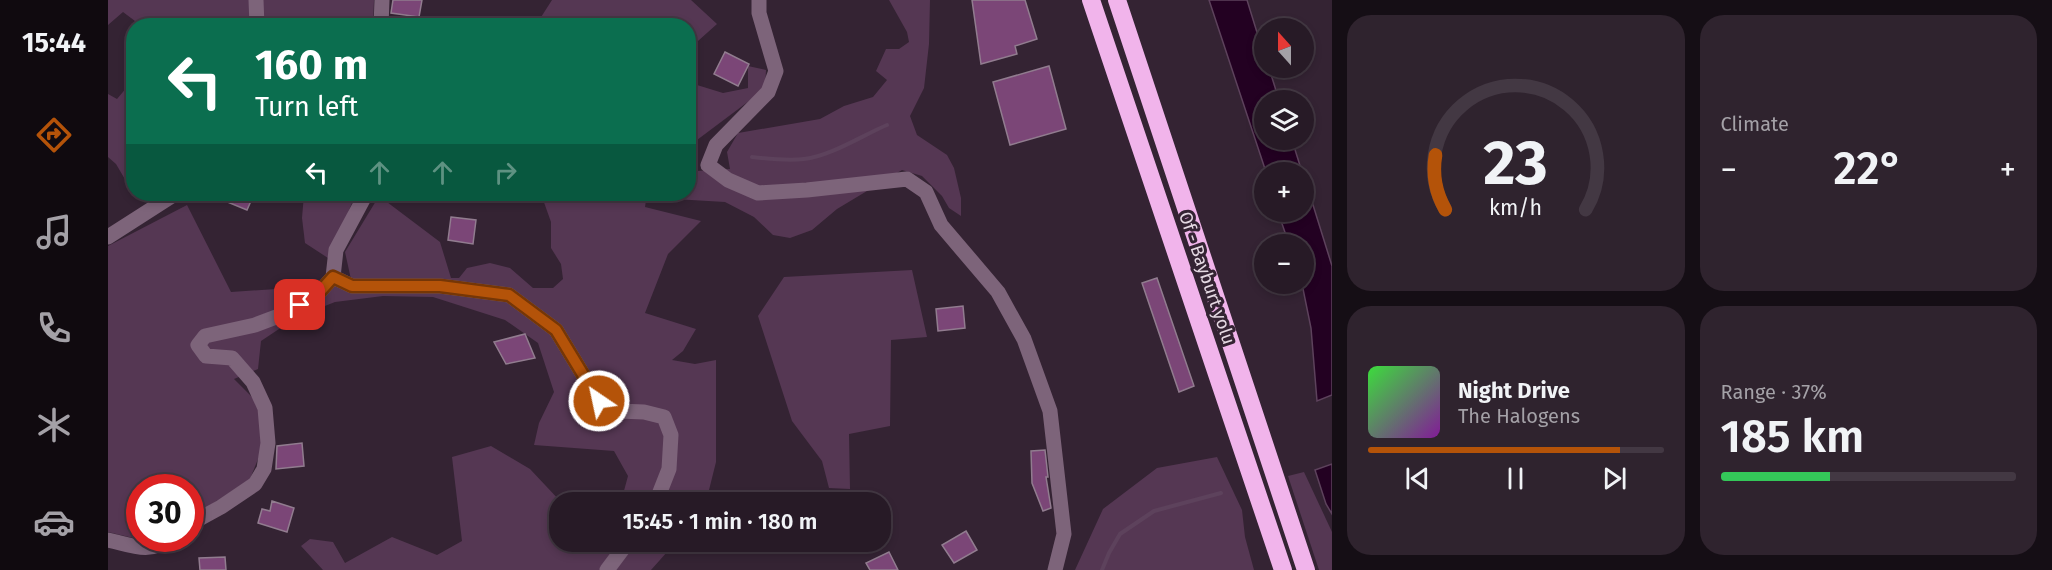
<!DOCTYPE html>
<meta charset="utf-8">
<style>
:root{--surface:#271a26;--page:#2f232e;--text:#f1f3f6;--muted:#a4a1a7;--line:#433843;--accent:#b45309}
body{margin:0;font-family:"Fira Sans",sans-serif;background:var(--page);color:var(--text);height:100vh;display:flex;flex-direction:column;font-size:22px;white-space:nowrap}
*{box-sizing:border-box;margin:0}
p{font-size:20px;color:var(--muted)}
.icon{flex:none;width:33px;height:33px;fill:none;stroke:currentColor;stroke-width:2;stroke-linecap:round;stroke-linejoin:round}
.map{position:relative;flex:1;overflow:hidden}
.drawer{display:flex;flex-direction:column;gap:15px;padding:15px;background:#150e15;width:720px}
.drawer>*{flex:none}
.hud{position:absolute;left:18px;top:18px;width:570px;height:183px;border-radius:24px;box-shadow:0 3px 9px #0003,0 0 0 2px var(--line);background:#0b6e4f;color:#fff;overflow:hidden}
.needle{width:39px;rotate:339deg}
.tools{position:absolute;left:1146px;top:18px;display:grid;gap:12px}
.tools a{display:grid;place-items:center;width:60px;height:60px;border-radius:50%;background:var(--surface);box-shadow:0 3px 9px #0003,0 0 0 2px var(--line);font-size:30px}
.speed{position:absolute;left:18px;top:474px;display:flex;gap:12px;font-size:30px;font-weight:700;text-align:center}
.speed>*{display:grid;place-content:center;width:78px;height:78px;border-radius:50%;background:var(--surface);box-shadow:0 3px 9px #0003,0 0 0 2px var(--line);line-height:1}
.speed .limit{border:9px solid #d22;background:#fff;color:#111}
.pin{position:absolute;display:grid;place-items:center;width:51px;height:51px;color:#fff;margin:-26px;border-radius:12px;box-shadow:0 3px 9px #0006}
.me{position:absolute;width:66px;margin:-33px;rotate:326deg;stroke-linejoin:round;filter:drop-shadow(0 0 4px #0008)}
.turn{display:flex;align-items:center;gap:21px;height:126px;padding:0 30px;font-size:27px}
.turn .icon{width:78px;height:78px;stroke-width:2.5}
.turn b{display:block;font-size:42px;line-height:51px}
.lanes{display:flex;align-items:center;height:57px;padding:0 30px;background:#0003;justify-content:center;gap:30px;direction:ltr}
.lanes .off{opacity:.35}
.big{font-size:45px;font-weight:600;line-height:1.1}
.drawer .card{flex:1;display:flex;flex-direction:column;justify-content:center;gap:9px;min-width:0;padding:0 21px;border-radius:24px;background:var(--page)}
.drawer .dial{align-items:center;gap:0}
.dial svg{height:156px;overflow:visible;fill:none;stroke:var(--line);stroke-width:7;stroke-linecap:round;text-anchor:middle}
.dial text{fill:var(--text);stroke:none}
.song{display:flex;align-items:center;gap:18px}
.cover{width:72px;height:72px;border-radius:9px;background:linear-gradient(135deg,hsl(120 70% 55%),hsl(290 70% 35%))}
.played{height:6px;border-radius:3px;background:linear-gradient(90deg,var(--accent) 85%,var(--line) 85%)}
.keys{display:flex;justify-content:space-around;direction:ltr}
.heat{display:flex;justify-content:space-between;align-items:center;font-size:33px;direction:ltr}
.charge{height:9px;border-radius:4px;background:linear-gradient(90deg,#34c759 37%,var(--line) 0)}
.drawer .tiles{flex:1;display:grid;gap:15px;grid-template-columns:repeat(2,1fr)}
.trip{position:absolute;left:441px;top:492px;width:342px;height:60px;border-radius:24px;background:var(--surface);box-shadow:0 3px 9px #0003,0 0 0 2px var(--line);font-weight:600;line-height:60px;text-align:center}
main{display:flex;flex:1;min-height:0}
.tabs{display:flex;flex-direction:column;width:108px;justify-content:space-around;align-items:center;background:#100a0f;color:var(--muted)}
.tabs .icon{width:42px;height:42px}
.tabs .selected{color:var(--accent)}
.tabs b{font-size:27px;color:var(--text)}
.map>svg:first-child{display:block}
</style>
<main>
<nav class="tabs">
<b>15:44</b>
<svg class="icon selected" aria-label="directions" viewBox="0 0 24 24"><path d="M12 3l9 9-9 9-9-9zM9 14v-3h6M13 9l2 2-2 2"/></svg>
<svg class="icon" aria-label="music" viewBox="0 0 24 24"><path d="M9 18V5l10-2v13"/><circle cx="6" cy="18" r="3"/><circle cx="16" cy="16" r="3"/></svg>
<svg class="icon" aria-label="phone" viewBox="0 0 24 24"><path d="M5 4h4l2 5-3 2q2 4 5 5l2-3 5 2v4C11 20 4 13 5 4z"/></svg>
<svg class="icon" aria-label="climate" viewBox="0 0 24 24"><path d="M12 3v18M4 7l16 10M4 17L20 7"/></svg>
<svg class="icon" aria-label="car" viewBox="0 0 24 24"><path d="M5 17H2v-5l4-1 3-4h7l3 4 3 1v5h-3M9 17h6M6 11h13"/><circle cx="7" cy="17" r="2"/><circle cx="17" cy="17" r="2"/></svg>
</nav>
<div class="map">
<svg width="1224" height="570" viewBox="0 0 1224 570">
<rect width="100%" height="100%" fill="#342333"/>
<!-- green -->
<g fill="#553753">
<polygon points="0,0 266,0 265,25 190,25 174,16 159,25 26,25 27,21 15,12 0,25"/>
<polygon points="444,0 583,0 609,24 581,49 580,26 428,25"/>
<polygon points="781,0 822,0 821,44 816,88 802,116 809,135 839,155 846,168 853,198 853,216 841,208 834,196 814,176 794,170 729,209 704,230 682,238 665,235 646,217 617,202 566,199 568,194 580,194 581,175 588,171 622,169 619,152 630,133 712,119 736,106 765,97 779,80 768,71 778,49 791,49 801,42 799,32"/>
<polygon points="25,34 26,193 25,193 8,164 0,157 0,94 9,99 20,86"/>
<polygon points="640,66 658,70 657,89 581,146 581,90 589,85 615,93 640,88"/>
<polygon points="196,194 248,194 220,258 197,243 194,218"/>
<polygon points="433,194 539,194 537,207 593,221 560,254 537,313 588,329 575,351 564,360 587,364 608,360 608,462 598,502 509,502 514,498 520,476 506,451 426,445 431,423 446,392 430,343 397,320 325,297 275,296 227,302 189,317 153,341 150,369 126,379 150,403 156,444 142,479 83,518 82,488 32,488 32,538 49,539 42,542 0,532 0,246 79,205 123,292 244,284 237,252 271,196 332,242 343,278 351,278 359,268 382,263 402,268 425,288 445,288 455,279 453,264 443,248 443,222"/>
<polygon points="804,270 819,337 783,340 782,426 741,434 742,489 721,488 714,461 684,421 650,316 676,277"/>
<polygon points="383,446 422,469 453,502 452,542 568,542 543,570 215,570 193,546 202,539 225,542 237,563 284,537 329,555 354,541 344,457"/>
<polygon points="1109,457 1134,510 1137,537 1146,570 967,570 995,509 1049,468"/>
<polygon points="1196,472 1224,532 1224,570 1211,570 1180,476"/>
</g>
<!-- water -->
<g fill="#230122" stroke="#5d425c" stroke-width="1.5">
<polygon points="1101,0 1139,0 1156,55 1156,68 1161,68 1171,100 1156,100 1156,140 1184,140 1194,172 1158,172"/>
<polygon points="1196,176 1224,266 1224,395 1209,401 1203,328 1194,284 1196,284 1196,244 1181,244 1170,212 1196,212"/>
<polygon points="1224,464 1224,514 1218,504 1207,470"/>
</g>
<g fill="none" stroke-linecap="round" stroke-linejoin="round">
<!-- stream -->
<g stroke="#5d425c" stroke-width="4">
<path d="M644 157C661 159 679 161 696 159 723 156 755 135 779 125"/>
<polyline points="994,570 1001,553 1012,534 1046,511 1113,493"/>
</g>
</g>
<!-- building -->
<g fill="#7b4677" stroke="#917c8f" stroke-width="1.5">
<polygon points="285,0 314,0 311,17 283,13"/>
<polygon points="864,0 917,0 929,39 907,46 909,54 873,64"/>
<polygon points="617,52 641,64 630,86 606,74"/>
<polygon points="941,66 958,129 902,145 885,82"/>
<polygon points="100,194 146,194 139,210"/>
<polygon points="343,217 368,220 365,244 340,240"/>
<polygon points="1049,278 1086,386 1071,392 1034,283"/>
<polygon points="855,306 857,328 830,331 828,309"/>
<polygon points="417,334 427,358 398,364 386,342"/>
<polygon points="194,443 196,466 168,469 169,446"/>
<polygon points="937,450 940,477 938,477 943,508 935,511 924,483 923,451"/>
<polygon points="164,501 186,508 179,532 150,523 154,509 162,511"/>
<polygon points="858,531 869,550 846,563 834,545"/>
<polygon points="781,552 790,570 762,570 758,563"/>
<polygon points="117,557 118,570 92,570 91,558"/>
</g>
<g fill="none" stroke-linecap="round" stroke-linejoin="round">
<!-- minor -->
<g stroke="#7d647a" stroke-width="15">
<polyline points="148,0 149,26"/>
<polyline points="651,0 651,13 668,71 660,92 608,145 600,165 620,180 650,193 699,190 799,179 818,192 833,225 890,292 916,339 942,411 956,534 947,570"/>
<polyline points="273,26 274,0"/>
<polyline points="0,237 67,194"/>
<polyline points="225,277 244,286 332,286 401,295 448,330 491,401 511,411 536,412 556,417 563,435 561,469 548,502"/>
<polyline points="82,524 113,507 147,484 156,469 160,443 157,408 145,382 124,358 98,356 90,345 97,336 147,325 176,314 208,296 225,277 228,250 258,194"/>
<path d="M0 540C23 545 42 555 62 538"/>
<polyline points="499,570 520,542"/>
</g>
<!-- highway -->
<g stroke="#f1b4eb" stroke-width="18">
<polyline points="983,0 1175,570"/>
<polyline points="1009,0 1198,570"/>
</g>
</g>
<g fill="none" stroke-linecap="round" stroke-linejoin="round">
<defs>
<polyline id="route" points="192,305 208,296 225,277 244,286 332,286 401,295 448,330 491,401"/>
</defs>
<!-- route casing -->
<use href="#route" stroke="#753606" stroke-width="15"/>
<!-- route -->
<use href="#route" stroke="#b45309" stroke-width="10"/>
</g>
<g text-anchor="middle" stroke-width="6" stroke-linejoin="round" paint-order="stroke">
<!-- street labels -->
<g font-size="18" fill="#e5d9e3" stroke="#342333">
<text transform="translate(1099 278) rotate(71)" y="6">Of - Bayburt yolu</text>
</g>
</g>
</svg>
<div class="tools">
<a><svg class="needle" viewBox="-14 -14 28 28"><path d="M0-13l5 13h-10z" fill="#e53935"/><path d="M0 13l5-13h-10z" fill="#a4a1a7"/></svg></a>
<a><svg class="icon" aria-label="layers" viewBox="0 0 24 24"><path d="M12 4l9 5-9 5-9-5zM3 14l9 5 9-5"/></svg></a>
<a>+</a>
<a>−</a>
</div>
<div class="speed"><div class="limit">30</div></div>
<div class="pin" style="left:192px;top:305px;background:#d93025"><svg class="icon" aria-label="arrive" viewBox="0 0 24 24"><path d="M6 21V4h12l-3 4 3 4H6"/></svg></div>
<svg class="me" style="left:491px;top:401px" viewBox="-20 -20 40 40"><circle r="17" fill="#b45309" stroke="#fff" stroke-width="3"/><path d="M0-11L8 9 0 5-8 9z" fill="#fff"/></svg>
<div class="trip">15:45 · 1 min · 180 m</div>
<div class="hud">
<div class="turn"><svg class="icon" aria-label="left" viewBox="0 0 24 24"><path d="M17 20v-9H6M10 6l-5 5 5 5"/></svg><div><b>160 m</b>Turn left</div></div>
<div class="lanes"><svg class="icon" aria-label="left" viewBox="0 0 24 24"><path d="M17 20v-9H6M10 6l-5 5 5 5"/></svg><svg class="icon off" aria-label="ahead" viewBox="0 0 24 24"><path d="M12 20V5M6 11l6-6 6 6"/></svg><svg class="icon off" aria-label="ahead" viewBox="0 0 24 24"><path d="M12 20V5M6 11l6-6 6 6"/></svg><svg class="icon off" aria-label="right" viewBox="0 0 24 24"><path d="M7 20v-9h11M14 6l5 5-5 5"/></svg></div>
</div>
</div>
<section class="drawer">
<div class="tiles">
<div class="card dial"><svg viewBox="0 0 100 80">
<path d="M14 69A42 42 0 1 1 86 69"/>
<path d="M14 69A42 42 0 0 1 9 41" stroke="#b45309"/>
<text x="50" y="56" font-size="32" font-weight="700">23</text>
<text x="50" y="72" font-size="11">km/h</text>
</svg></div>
<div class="card"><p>Climate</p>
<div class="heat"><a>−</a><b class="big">22°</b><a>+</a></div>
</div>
<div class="card">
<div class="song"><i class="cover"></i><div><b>Night Drive</b><p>The Halogens</p></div></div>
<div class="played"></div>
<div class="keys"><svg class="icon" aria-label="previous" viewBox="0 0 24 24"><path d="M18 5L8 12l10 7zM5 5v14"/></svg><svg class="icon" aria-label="pause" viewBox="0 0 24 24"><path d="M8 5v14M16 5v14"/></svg><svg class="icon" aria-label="next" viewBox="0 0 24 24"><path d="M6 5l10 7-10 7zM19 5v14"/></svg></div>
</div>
<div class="card"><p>Range · 37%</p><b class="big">185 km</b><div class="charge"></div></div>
</div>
</section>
</main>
